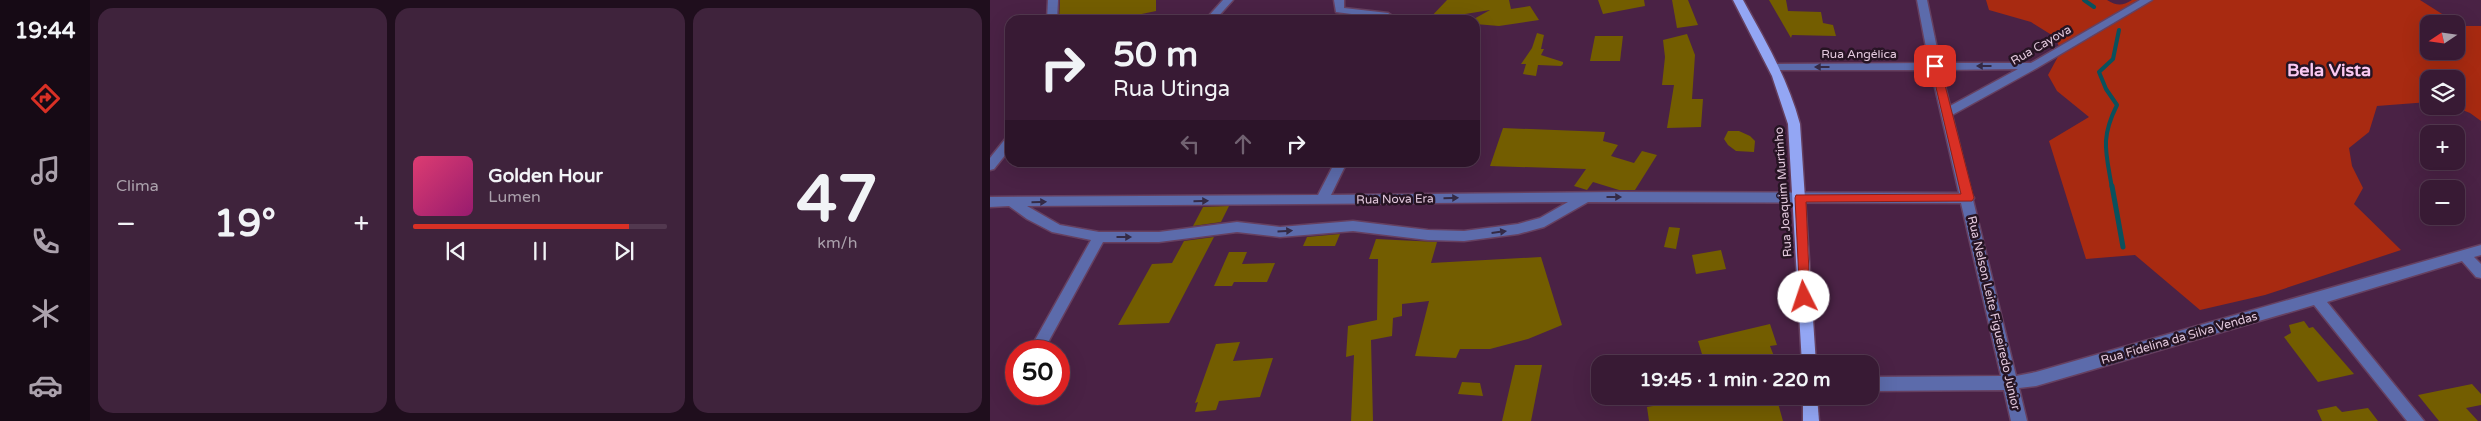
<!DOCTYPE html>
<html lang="pt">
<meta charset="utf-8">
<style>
:root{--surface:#381a34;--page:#3f233c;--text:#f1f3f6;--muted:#aba1ac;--line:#52384f;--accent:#d93025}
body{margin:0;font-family:"Varela Round",sans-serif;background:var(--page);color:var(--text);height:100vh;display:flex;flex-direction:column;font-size:19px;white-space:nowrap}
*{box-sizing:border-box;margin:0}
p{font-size:16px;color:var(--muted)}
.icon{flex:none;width:28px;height:28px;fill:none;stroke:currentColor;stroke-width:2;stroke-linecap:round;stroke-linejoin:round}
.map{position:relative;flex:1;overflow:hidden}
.details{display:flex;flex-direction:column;gap:8px;padding:8px;background:#1f0e1d;width:900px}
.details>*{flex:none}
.banner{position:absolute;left:15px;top:15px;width:475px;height:152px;border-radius:15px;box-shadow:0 5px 20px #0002,0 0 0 1px var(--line);background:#381a34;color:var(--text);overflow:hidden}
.needle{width:32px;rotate:257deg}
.controls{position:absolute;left:1430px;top:15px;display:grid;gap:10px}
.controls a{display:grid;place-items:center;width:45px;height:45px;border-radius:10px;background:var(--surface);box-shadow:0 5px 20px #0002,0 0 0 1px var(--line);font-size:25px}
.speed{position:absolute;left:15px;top:340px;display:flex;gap:10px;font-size:25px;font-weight:700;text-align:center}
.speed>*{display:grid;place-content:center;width:65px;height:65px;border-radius:50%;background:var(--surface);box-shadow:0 5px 20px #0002,0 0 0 1px var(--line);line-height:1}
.speed .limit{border:8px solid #d22;background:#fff;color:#111}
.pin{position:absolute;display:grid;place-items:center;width:42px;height:42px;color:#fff;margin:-21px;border-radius:10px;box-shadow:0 2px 8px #0006}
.me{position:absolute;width:55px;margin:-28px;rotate:356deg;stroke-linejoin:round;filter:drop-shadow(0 0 4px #0008)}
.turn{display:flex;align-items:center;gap:18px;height:105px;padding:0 25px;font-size:22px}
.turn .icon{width:65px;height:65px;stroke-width:2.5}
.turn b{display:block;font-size:35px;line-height:42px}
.lanes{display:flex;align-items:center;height:48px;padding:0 25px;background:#0003;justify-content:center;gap:25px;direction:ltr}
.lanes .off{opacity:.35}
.big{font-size:38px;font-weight:700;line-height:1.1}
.details .widget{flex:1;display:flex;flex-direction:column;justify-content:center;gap:8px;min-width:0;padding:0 18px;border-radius:15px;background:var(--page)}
.details .dial{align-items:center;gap:0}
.dial b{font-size:65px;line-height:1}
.song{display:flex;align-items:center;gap:15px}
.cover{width:60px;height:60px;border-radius:8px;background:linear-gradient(135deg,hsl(340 70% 55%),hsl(320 70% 35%))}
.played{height:5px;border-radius:2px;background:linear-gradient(90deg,var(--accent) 85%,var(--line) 85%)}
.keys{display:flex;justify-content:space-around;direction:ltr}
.heat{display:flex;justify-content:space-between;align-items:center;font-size:28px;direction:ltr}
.details .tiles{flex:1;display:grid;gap:8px;grid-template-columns:repeat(3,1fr)}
.trip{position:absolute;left:601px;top:355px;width:288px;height:50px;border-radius:15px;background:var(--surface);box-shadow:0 5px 20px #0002,0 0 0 1px var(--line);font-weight:700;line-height:50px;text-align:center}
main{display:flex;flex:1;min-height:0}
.menu{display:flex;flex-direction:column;width:90px;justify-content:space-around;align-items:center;background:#160a15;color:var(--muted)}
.menu .icon{width:35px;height:35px}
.menu .selected{color:var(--accent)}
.menu b{font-size:22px;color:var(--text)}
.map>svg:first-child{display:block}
</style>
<main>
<nav class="menu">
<b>19:44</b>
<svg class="icon selected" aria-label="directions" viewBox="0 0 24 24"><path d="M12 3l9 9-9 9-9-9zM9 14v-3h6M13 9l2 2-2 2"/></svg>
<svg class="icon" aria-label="music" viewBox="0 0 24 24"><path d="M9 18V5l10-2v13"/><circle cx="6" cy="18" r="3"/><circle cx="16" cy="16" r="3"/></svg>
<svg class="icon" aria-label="phone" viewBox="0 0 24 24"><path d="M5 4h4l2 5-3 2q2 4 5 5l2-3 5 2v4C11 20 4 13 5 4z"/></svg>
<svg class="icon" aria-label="climate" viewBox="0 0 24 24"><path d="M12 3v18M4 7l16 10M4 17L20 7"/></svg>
<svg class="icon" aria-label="car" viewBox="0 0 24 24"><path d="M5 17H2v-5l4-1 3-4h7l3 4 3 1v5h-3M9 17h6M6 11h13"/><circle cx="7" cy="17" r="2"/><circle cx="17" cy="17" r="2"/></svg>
</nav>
<section class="details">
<div class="tiles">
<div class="widget"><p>Clima</p>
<div class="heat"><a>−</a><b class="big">19°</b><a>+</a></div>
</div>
<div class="widget">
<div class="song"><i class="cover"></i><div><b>Golden Hour</b><p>Lumen</p></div></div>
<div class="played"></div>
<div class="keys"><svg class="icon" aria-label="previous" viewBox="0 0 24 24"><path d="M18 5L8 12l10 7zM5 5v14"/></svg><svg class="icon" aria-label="pause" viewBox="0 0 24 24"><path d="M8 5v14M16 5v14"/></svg><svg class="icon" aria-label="next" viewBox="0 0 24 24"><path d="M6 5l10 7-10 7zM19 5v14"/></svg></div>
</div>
<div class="widget dial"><b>47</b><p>km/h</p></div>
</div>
</section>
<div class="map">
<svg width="1491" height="421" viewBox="0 0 1491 421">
<rect width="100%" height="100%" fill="#4a2245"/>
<!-- forest -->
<path fill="#a82a11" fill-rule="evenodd" d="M996 0H1117C1127 6 1132 6 1142 0H1430L1471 26H1491V121L1480 113 1462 106H1466V79H1439V102L1387 106 1379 132 1359 148 1362 166 1373 188 1364 204 1411 250 1275 295 1210 310 1145 255 1096 259 1059 141 1099 117 1067 91 1058 75 1071 51 1065 37 1041 22 999 10ZM1439 24H1466V51H1439Z"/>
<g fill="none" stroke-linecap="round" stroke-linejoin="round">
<!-- stream-far1 -->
<g stroke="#0a515d" stroke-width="4">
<polyline points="1094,0 1104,7"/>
<path d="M1122 188C1116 152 1110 139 1127 105L1116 89 1109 72 1123 59 1129 30"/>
</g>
<!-- stream -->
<polyline stroke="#0a515d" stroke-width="5" points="1122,186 1133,247"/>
</g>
<!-- building -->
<g fill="#735d00">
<polygon points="70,0 166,0 166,11 123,20 69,20"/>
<polygon points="457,0 519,0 521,9 540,6 549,20 509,26 485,24 485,20 482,20 500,10 438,20"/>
<polygon points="608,0 654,0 655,6 613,14"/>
<polygon points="682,0 698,0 708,25 687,28"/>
<polygon points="779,0 796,0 798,11 831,12 833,23 843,25 846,36 802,35 801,38"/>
<polygon points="547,33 554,35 551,49 554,49 551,55 573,62 573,64 571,66 548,65 546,76 533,74 536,64 531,64 542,48"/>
<polygon points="697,34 705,55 702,99 713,99 711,127 677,128 684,85 672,85 675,57 673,40"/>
<polygon points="605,36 633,36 630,61 600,61"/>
<polygon points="513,128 615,132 613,141 628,145 621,156 644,163 652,151 667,155 645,190 629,190 603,182 597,190 584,186 596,169 500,166"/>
<polygon points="738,131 749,131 760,136 765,141 764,152 746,151 738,145 734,139"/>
<polygon points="239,206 231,222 203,226 213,207"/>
<polygon points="679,227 690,228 686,249 674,247"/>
<polygon points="350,234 345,246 313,246 317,237"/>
<polygon points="224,237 179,323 128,325 162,264 182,263 194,241"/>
<polygon points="386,239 447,242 441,263 551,257 572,325 538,339 500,349 470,349 466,358 425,356 439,301 412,304 412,316 403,318 402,336 381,340 383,421 361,421 364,355 356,357 358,326 387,320 388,259 379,259"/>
<polygon points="731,250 736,269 706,274 702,255"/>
<polygon points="239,252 257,252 252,264 285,263 277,282 244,282 242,286 224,286"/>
<polygon points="1314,321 1319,328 1323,327 1364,374 1328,382 1294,337 1301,333 1299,325"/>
<polygon points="780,324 787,345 780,346 787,364 715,364 708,341"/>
<polygon points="250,342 243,361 283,358 270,397 229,401 226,410 205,412 208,402 205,403 226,344"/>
<polygon points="525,365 552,365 541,421 512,421"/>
<polygon points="472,382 490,383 493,396 468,394"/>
<polygon points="1482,384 1491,394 1491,405 1476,408 1488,421 1449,421 1428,395"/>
<polygon points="722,396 786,396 793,421 659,421 657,407"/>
<polygon points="1346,406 1352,412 1378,408 1388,421 1332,421 1327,410"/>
</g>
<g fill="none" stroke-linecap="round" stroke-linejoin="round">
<defs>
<g id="minor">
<polygon points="58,0 68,0 67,20 57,20"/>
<polygon points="233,0 243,0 225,20 215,20"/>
<polygon points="344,0 354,0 354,8 398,13 408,20 346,12"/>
<path d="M927 0H937L950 63H1041L1150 0H1162L1047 68 962 115 982 195 984 198 983 200 1026 376 1046 372 1491 245V255L1484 257 1491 264V278L1486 277 1472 261 1337 302 1434 421H1417L1324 305 1046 386 1029 388 1037 421H1021L1014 390 880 391V377L1011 376 971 203 598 202 554 227 528 234 474 241 438 240 363 231 290 237 247 232 169 242H113L56 346 51 348 46 346 44 342 101 240 62 232 37 219 19 206 0 207V197L328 195 345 162H357L341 195 625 192 969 193 941 70H785L780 67 785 64 939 63ZM1028 69 960 106 951 70ZM578 202 550 218 528 224 474 231 438 230 363 221 290 227 247 222 169 232H109L70 225 37 206Z"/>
<polygon points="20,137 20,149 4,169 0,170 0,158 16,138"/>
</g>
<g id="major">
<path d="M743 0H753C775 40 798 79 810 124L826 364H812L798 124 782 76Z"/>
<polygon points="813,396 827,396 829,421 813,421"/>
</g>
</defs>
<!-- minor casing -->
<use href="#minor" stroke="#664060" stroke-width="3"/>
<!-- major casing -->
<use href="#major" stroke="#664060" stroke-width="3"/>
<!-- minor -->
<use href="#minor" fill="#5c6bab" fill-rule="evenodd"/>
<!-- major -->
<use href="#major" fill="#93a6f4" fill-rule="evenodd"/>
</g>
<!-- one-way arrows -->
<defs><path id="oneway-solid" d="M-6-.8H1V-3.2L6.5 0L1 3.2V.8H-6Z" transform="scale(1.25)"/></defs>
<g fill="#342a45">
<use href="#oneway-solid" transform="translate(994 66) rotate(-180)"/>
<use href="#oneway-solid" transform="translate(832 67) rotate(180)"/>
<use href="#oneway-solid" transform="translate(624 197)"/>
<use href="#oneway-solid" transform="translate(461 198) rotate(-1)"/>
<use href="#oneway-solid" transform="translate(211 201) rotate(-1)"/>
<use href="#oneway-solid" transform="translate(49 202) rotate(-1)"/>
<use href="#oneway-solid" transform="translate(295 231) rotate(-3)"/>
<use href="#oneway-solid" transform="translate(509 232) rotate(-7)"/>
<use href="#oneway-solid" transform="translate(134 237)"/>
</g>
<!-- route -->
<polygon fill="#d93025" stroke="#8d1f18" points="945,63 950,66 984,198 982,201 816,202 820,297 819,301 810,301 805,198 806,195 971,194 941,66"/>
<g text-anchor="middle" stroke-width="5" stroke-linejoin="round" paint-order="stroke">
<!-- street labels -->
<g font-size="12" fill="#e3c9dd" stroke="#261423">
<text transform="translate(1051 45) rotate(-30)" y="4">Rua Cayova</text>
<text x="869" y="58">Rua Angélica</text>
<text transform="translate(793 192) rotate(-94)" y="4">Rua Joaquim Murtinho</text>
<text transform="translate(405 199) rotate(-1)" y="4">Rua Nova Era</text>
<text transform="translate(1004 313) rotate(77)" y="4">Rua Nelson Leite Figueiredo Júnior</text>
<text transform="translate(1189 338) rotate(-16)" y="4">Rua Fidelina da Silva Vendas</text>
</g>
<!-- district labels -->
<g font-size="18" font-weight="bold" fill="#fbc9f2" stroke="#261423">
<text x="1339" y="76">Bela Vista</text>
</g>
</g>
</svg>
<div class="controls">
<a><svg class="needle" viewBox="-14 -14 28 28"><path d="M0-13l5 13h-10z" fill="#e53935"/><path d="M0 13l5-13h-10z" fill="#aba1ac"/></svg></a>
<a><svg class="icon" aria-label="layers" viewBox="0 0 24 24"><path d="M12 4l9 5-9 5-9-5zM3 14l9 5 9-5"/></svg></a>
<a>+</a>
<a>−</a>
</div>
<div class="speed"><div class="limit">50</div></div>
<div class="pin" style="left:945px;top:66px;background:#d93025"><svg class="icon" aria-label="arrive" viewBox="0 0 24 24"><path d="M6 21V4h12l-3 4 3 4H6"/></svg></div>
<svg class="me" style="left:814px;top:297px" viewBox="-20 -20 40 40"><circle r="19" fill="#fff"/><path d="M0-13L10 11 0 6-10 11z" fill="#d93025"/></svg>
<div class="trip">19:45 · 1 min · 220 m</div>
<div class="banner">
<div class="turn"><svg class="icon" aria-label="right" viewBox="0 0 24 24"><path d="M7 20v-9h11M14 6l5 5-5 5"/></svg><div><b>50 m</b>Rua Utinga</div></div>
<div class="lanes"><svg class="icon off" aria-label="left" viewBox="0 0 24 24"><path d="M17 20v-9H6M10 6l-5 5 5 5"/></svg><svg class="icon off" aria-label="ahead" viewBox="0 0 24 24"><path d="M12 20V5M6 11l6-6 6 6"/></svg><svg class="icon" aria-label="right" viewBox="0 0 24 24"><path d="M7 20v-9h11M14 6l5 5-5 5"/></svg></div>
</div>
</div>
</main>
